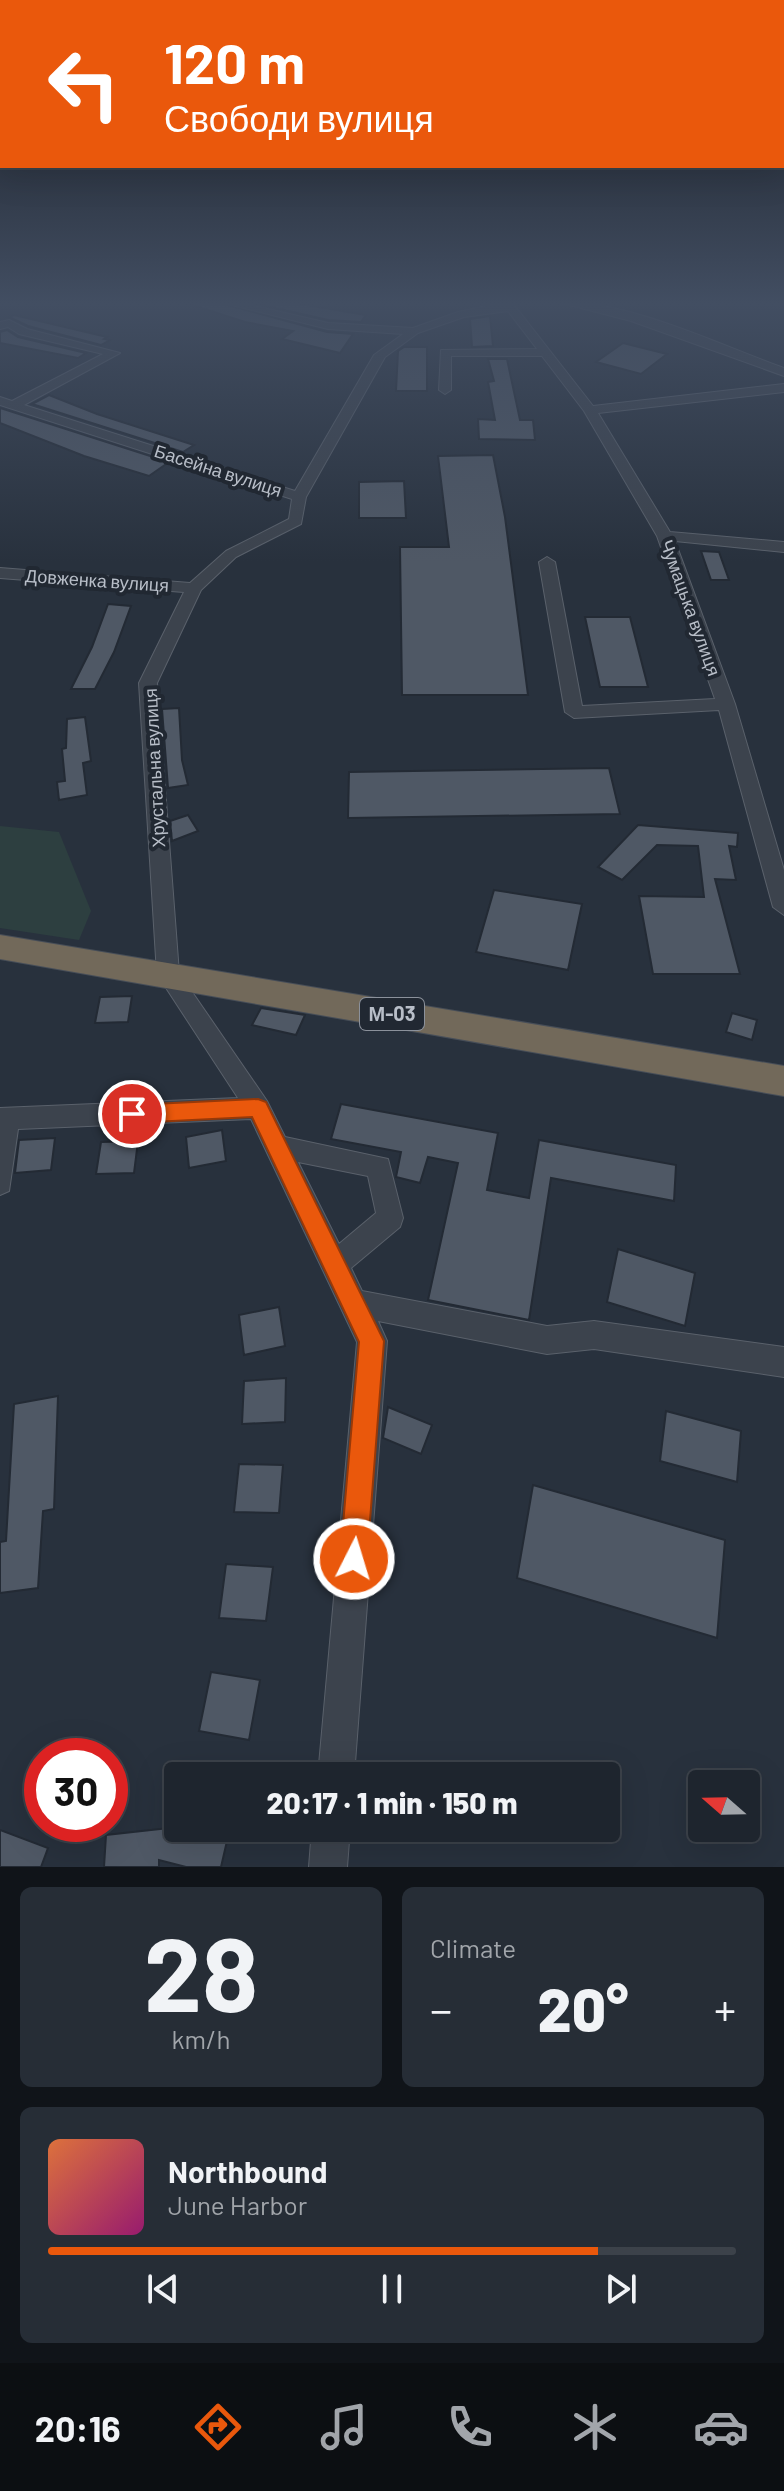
<!DOCTYPE html>
<meta charset="utf-8">
<style>
:root{--surface:#1e252e;--page:#262d36;--text:#f1f3f6;--muted:#a1a5aa;--line:#3c424a;--accent:#ea580c}
body{margin:0;font-family:Barlow,sans-serif;background:var(--page);color:var(--text);height:100vh;display:flex;flex-direction:column;font-size:30px;white-space:nowrap}
*{box-sizing:border-box;margin:0}
p{font-size:26px;color:var(--muted)}
.icon{flex:none;width:44px;height:44px;fill:none;stroke:currentColor;stroke-width:2;stroke-linecap:round;stroke-linejoin:round}
.map{position:relative;height:1867px;overflow:hidden}
.side{display:flex;flex-direction:column;gap:20px;padding:20px;background:#101419;flex:1}
.side>*{flex:none}
.hud{position:absolute;left:0px;top:0px;width:784px;height:168px;box-shadow:0 8px 32px #0002,0 0 0 2px var(--line);background:#ea580c;color:#fff;overflow:hidden}
.needle{width:52px;rotate:290deg}
.fabs{position:absolute;left:688px;top:1770px;display:grid;gap:16px}
.fabs a{display:grid;place-items:center;width:72px;height:72px;border-radius:8px;background:var(--surface);box-shadow:0 8px 32px #0002,0 0 0 2px var(--line);font-size:40px}
.speed{position:absolute;left:24px;top:1738px;display:flex;gap:16px;font-size:40px;font-weight:700;text-align:center}
.speed>*{display:grid;place-content:center;width:104px;height:104px;border-radius:50%;background:var(--surface);box-shadow:0 8px 32px #0002,0 0 0 2px var(--line);line-height:1}
.speed .limit{border:12px solid #d22;background:#fff;color:#111}
.pin{position:absolute;display:grid;place-items:center;width:68px;height:68px;color:#fff;margin:-34px;border:4px solid #fff;border-radius:50%;box-shadow:0 2px 8px #0007}
.me{position:absolute;width:88px;margin:-44px;rotate:5deg;stroke-linejoin:round;filter:drop-shadow(0 0 6px #0008)}
.turn{display:flex;align-items:center;gap:28px;height:168px;padding:0 32px;font-size:36px}
.turn .icon{width:104px;height:104px;stroke-width:2.5}
.turn b{display:block;font-size:56px;line-height:68px}
.big{font-size:60px;font-weight:800;line-height:1.1}
.side .card{flex:1;display:flex;flex-direction:column;justify-content:center;gap:12px;min-width:0;padding:0 28px;border-radius:12px;background:var(--page)}
.side .dial{align-items:center;gap:0}
.dial b{font-size:104px;line-height:1}
.song{display:flex;align-items:center;gap:24px}
.cover{width:96px;height:96px;border-radius:12px;background:linear-gradient(135deg,hsl(20 70% 55%),hsl(320 70% 35%))}
.played{height:8px;border-radius:4px;background:linear-gradient(90deg,var(--accent) 80%,var(--line) 80%)}
.keys{display:flex;justify-content:space-around;direction:ltr}
.heat{display:flex;justify-content:space-between;align-items:center;font-size:44px;direction:ltr}
.side .tiles{flex:1;display:grid;gap:20px;grid-template-columns:1fr 1fr}
.card:last-child{grid-column:span 2}
.trip{position:absolute;left:164px;top:1762px;width:456px;height:80px;border-radius:8px;background:var(--surface);box-shadow:0 8px 32px #0002,0 0 0 2px var(--line);font-weight:800;line-height:80px;text-align:center}
.tab-bar{display:flex;height:128px;justify-content:space-around;align-items:center;background:#0c0f12;color:var(--muted)}
.tab-bar .icon{width:56px;height:56px}
.tab-bar .on{color:var(--accent)}
.tab-bar b{font-size:36px;color:var(--text)}
.map>svg:first-child{display:block}
</style>
<div class="map">
<svg width="784" height="1867" viewBox="0 0 784 1867">
<rect width="100%" height="100%" fill="#28313d"/>
<!-- green -->
<polygon fill="#2d3f40" points="0,826 59,832 91,911 79,940 0,928"/>
<!-- building -->
<g fill="#4f5865" stroke="#232a34" stroke-width="2">
<polygon points="190,301 213,301 327,332 353,334 340,353 282,339 293,331 245,322 189,304"/>
<polygon points="245,301 283,301 366,315 361,322 328,320"/>
<polygon points="14,315 107,337 104,339 110,340 101,345 28,326 9,317"/>
<polygon points="490,316 493,346 472,347 470,319"/>
<polygon points="7,330 18,337 86,353 78,358 0,343 0,332"/>
<polygon points="623,343 667,354 641,374 596,362"/>
<polygon points="404,347 427,347 427,391 396,391 398,351"/>
<polygon points="488,359 507,359 520,420 533,420 535,440 479,439 478,419 495,420 488,382 494,381"/>
<polygon points="49,395 97,414 194,445 183,452 32,404"/>
<polygon points="0,408 169,462 149,476 84,456 0,423"/>
<polygon points="493,455 505,517 528,695 402,695 400,547 449,547 438,456"/>
<polygon points="404,481 406,518 359,518 359,482"/>
<polygon points="701,551 719,552 729,580 711,580"/>
<polygon points="108,604 131,606 114,652 95,689 71,689 92,647"/>
<polygon points="585,617 630,617 648,687 600,687"/>
<polygon points="179,708 182,760 188,785 168,788 162,709"/>
<polygon points="85,717 91,761 83,763 87,795 59,800 57,782 65,781 62,749 66,748 67,719"/>
<polygon points="609,768 620,814 348,818 349,772"/>
<polygon points="188,815 198,831 172,841 170,821"/>
<polygon points="638,825 738,833 737,847 729,846 736,880 715,879 740,974 653,974 639,896 704,897 698,846 657,845 622,880 598,867"/>
<polygon points="494,890 582,904 568,970 476,952"/>
<polygon points="132,996 128,1022 95,1023 100,997"/>
<polygon points="261,1008 305,1015 296,1035 252,1025"/>
<polygon points="732,1013 757,1020 752,1040 726,1032"/>
<polygon points="341,1104 498,1133 487,1190 529,1198 539,1140 676,1165 674,1201 551,1178 529,1320 428,1300 458,1163 428,1157 420,1183 396,1177 401,1152 331,1139"/>
<polygon points="222,1130 226,1161 189,1168 186,1137"/>
<polygon points="55,1138 51,1170 15,1173 19,1140"/>
<polygon points="138,1141 134,1173 96,1174 101,1142"/>
<polygon points="618,1249 695,1273 685,1326 607,1302"/>
<polygon points="279,1307 285,1346 244,1355 239,1315"/>
<polygon points="286,1378 285,1422 242,1424 244,1381"/>
<polygon points="58,1396 54,1509 43,1511 38,1588 0,1593 0,1542 6,1541 14,1404"/>
<polygon points="388,1407 432,1425 421,1454 383,1438"/>
<polygon points="666,1411 741,1431 737,1482 660,1461"/>
<polygon points="239,1464 283,1465 279,1513 234,1512"/>
<polygon points="533,1485 725,1540 717,1638 517,1578"/>
<polygon points="226,1564 273,1567 266,1621 219,1618"/>
<polygon points="211,1672 260,1680 249,1740 199,1731"/>
<polygon points="178,1827 230,1828 221,1867 186,1867 159,1860 159,1867 104,1867 106,1835"/>
<polygon points="0,1830 48,1848 41,1867 0,1867"/>
</g>
<g fill="none" stroke-linecap="round" stroke-linejoin="round">
<defs>
<g id="minor">
<path d="M216 301H233L328 323 413 328 458 312 511 301 593 406 784 384V392L598 413 670 532 784 542V552L675 541 735 704 784 870V915L773 907 719 710 574 718 565 712 539 562 547 557 555 562 582 706 715 699 657 536 584 411 542 356H451V390L445 394 439 390 441 350 537 349 508 311 464 317 418 333 385 357 306 497 301 524 236 557 201 590 157 683 179 973 267 1101 285 1137 388 1159 403 1218 400 1227 351 1268 362 1291 547 1326 594 1321 784 1347V1377L594 1349 547 1354 378 1321 387 1341 354 1776H318L357 1342 251 1119 18 1129 9 1191 0 1195V1108L238 1098 157 974 139 683 184 592 0 578V568L190 583 226 551 289 519 292 499 0 405V397L12 401 103 354 19 334 8 327 0 329V322L9 320 27 329 120 353 24 405 295 491 374 355 403 334 328 329ZM298 1162 368 1176 376 1213 339 1244Z"/>
<path d="M554 301C631 301 712 342 784 368V376L631 321Z"/>
<polygon points="312,1828 350,1828 347,1867 309,1867"/>
</g>
<polygon id="highway" points="0,935 784,1066 784,1096 0,959"/>
</defs>
<!-- minor casing -->
<use href="#minor" stroke="#5a616b" stroke-width="2"/>
<!-- highway casing -->
<use href="#highway" stroke="#474e58" stroke-width="2"/>
<!-- minor -->
<use href="#minor" fill="#3c434d" fill-rule="evenodd"/>
<!-- highway -->
<use href="#highway" fill="#72695a" fill-rule="evenodd"/>
</g>
<!-- sky -->
<linearGradient id="sky" x2="0" y2="1"><stop stop-color="#161b22"/><stop offset="0.54" stop-color="#424e62"/><stop offset="1" stop-color="#424e62" stop-opacity="0"/></linearGradient>
<rect width="784" height="562" fill="url(#sky)"/>
<!-- route -->
<polygon fill="#ea580c" stroke="#983908" stroke-width="2" points="258,1099 266,1102 384,1341 367,1559 363,1568 354,1572 344,1568 340,1559 359,1342 252,1117 132,1123 122,1114 132,1105"/>
<g text-anchor="middle" stroke-width="8" stroke-linejoin="round" paint-order="stroke">
<!-- far-street labels -->
<g font-size="18" fill="#b8bec8" stroke="#212832">
<text transform="translate(218 471) rotate(18)" y="6">Басейна вулиця</text>
<text transform="translate(97 581) rotate(4)" y="6">Довженка вулиця</text>
<text transform="translate(690 608) rotate(70)" y="6">Чумацька вулиця</text>
<text transform="translate(155 768) rotate(-93)" y="6">Хрустальна вулиця</text>
</g>
<!-- shield labels -->
<rect fill="#212832" stroke="#8b919b" stroke-width="2" x="360" y="998" width="64" height="32" rx="6"/>
<g font-size="20" font-weight="bold" fill="#b8bec8">
<text x="392" y="1021">М-03</text>
</g>
</g>
</svg>
<div class="fabs">
<a><svg class="needle" viewBox="-14 -14 28 28"><path d="M0-13l5 13h-10z" fill="#e53935"/><path d="M0 13l5-13h-10z" fill="#a1a5aa"/></svg></a>
</div>
<div class="speed"><div class="limit">30</div></div>
<div class="pin" style="left:132px;top:1114px;background:#d93025"><svg class="icon" aria-label="arrive" viewBox="0 0 24 24"><path d="M6 21V4h12l-3 4 3 4H6"/></svg></div>
<svg class="me" style="left:354px;top:1559px" viewBox="-20 -20 40 40"><circle r="17" fill="#ea580c" stroke="#fff" stroke-width="3"/><path d="M0-11L8 9 0 5-8 9z" fill="#fff"/></svg>
<div class="trip">20:17 · 1 min · 150 m</div>
<div class="hud">
<div class="turn"><svg class="icon" aria-label="left" viewBox="0 0 24 24"><path d="M17 20v-9H6M10 6l-5 5 5 5"/></svg><div><b>120 m</b>Свободи вулиця</div></div>
</div>
</div>
<section class="side">
<div class="tiles">
<div class="card dial"><b>28</b><p>km/h</p></div>
<div class="card"><p>Climate</p>
<div class="heat"><a>−</a><b class="big">20°</b><a>+</a></div>
</div>
<div class="card">
<div class="song"><i class="cover"></i><div><b>Northbound</b><p>June Harbor</p></div></div>
<div class="played"></div>
<div class="keys"><svg class="icon" aria-label="previous" viewBox="0 0 24 24"><path d="M18 5L8 12l10 7zM5 5v14"/></svg><svg class="icon" aria-label="pause" viewBox="0 0 24 24"><path d="M8 5v14M16 5v14"/></svg><svg class="icon" aria-label="next" viewBox="0 0 24 24"><path d="M6 5l10 7-10 7zM19 5v14"/></svg></div>
</div>
</div>
</section>
<nav class="tab-bar">
<b>20:16</b>
<svg class="icon on" aria-label="directions" viewBox="0 0 24 24"><path d="M12 3l9 9-9 9-9-9zM9 14v-3h6M13 9l2 2-2 2"/></svg>
<svg class="icon" aria-label="music" viewBox="0 0 24 24"><path d="M9 18V5l10-2v13"/><circle cx="6" cy="18" r="3"/><circle cx="16" cy="16" r="3"/></svg>
<svg class="icon" aria-label="phone" viewBox="0 0 24 24"><path d="M5 4h4l2 5-3 2q2 4 5 5l2-3 5 2v4C11 20 4 13 5 4z"/></svg>
<svg class="icon" aria-label="climate" viewBox="0 0 24 24"><path d="M12 3v18M4 7l16 10M4 17L20 7"/></svg>
<svg class="icon" aria-label="car" viewBox="0 0 24 24"><path d="M5 17H2v-5l4-1 3-4h7l3 4 3 1v5h-3M9 17h6M6 11h13"/><circle cx="7" cy="17" r="2"/><circle cx="17" cy="17" r="2"/></svg>
</nav>
